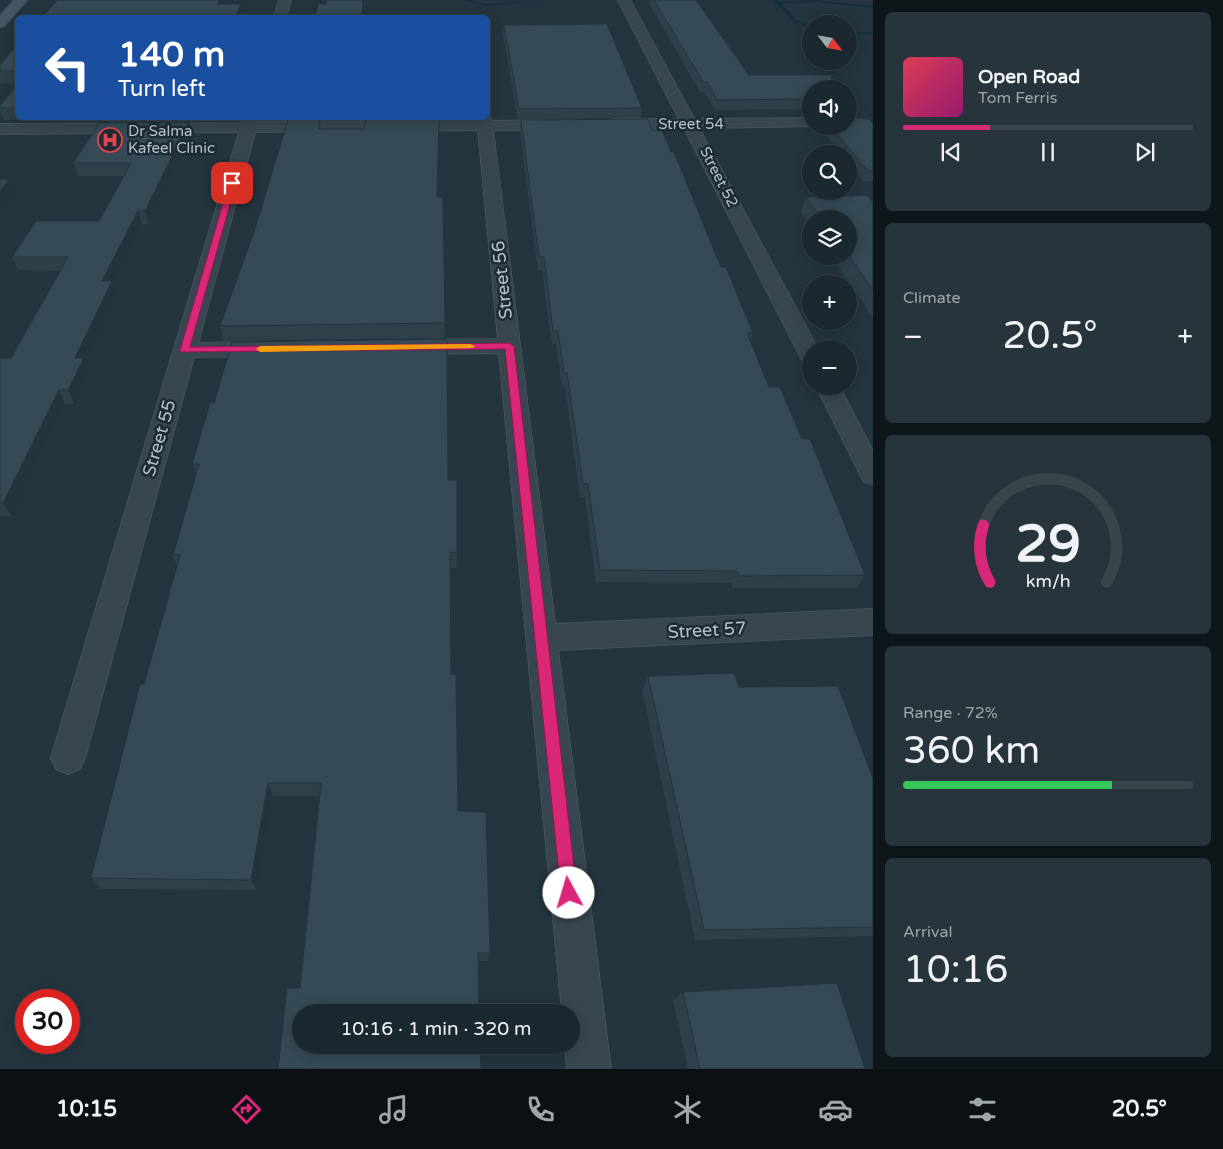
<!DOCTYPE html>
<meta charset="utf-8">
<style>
:root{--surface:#1b282f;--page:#28343b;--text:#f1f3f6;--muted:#a0a6aa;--line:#39444b;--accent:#db2777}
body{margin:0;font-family:"Varela Round",sans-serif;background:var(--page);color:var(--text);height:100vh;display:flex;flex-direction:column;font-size:19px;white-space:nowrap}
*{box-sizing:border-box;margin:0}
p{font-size:16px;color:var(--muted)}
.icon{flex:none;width:28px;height:28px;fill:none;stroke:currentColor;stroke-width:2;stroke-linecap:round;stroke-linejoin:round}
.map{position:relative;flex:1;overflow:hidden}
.drawer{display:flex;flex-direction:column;gap:12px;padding:12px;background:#0f161a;width:350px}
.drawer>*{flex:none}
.top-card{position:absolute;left:15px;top:15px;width:475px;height:105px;border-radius:8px;box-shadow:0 2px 12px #0003,0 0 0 1px var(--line);background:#1a4fa0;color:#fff;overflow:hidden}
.needle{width:32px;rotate:121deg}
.buttons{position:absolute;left:802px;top:15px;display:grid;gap:10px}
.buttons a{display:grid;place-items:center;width:55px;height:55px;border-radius:50%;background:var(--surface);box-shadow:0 2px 12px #0003,0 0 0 1px var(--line);font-size:25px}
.speed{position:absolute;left:15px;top:989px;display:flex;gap:10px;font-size:25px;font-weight:700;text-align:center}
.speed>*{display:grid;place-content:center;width:65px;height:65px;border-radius:50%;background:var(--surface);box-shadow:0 2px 12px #0003,0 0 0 1px var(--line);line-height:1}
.speed .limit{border:8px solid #d22;background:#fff;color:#111}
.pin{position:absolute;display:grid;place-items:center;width:42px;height:42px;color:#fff;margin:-21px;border-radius:10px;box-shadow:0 2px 8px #0006}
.me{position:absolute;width:55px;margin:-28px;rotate:354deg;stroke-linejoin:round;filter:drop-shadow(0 0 4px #0008)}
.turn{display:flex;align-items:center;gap:18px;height:105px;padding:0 20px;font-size:22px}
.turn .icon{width:65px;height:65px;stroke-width:2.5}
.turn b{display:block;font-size:35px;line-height:42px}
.big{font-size:38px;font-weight:600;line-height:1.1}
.drawer .card{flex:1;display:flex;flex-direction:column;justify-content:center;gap:8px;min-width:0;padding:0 18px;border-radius:8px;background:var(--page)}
.drawer .dial{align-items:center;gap:0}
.dial svg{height:130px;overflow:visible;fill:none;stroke:var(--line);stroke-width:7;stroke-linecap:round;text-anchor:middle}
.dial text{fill:var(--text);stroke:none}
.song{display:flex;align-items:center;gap:15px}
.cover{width:60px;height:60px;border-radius:8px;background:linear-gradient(135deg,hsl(350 70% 55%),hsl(320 70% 35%))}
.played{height:5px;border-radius:2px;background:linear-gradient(90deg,var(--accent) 30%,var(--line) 30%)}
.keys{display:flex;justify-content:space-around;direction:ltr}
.heat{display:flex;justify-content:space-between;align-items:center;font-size:28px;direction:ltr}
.charge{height:8px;border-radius:4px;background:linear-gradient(90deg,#34c759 72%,var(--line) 0)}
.trip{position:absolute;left:292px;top:1004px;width:288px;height:50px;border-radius:25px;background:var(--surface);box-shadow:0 2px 12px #0003,0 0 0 1px var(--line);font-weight:600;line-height:50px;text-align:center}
.menu{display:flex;height:80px;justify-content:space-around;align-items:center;background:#0b1013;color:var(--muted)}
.menu .icon{width:35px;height:35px}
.menu .current{color:var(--accent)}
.menu b{font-size:22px;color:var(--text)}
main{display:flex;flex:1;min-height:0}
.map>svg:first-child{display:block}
</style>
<main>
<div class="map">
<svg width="873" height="1069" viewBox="0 0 873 1069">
<rect width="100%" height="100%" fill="#24353f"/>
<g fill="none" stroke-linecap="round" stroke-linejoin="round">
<!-- stream -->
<g fill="#162f3d" fill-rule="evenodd">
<polygon points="463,0 470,0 485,4 552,0 485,6"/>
<polygon points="773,0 778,0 780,2 814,0 873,6 873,8 813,2 782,4 795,19 811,27 811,29 793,21"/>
<rect x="849" y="32" width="24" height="2"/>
</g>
<defs>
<g id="minor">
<polygon points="279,0 291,0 286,18 274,18"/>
<polygon points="618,0 630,0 694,119 811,118 811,126 816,126 699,128 818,349 811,349 811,363 803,361 800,356 684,128 613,129 605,124 613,119 679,119"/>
<polygon points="488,114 492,121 557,120 565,125 557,130 493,130 555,624 873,609 873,635 558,650 611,1069 567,1069 565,1045 571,1045 571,1012 562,1012 499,353 411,354 403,352 400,347 403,342 411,340 498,339 478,130 255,132 198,343 268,342 276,344 279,349 276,354 268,356 194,357 85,758 80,769 68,774 56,769 51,758 239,132 0,134 0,124 242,123 244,118 258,118 257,122 477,121 477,118 488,118"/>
<polygon points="816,386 839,386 873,451 873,484 864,482"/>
</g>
<polygon id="secondary" points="14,0 27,0 4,26 0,27 0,16"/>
</defs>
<!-- minor casing -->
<use href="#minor" stroke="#44525b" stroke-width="2"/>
<!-- secondary casing -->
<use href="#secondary" stroke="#44525b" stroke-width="2"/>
<!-- minor -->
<use href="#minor" fill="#38464f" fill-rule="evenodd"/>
<!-- secondary -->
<use href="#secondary" fill="#465662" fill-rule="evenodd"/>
</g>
<!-- wall -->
<g fill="#2e4049">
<polygon points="651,0 696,0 749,75 811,89 811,116 803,109 715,110 704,92 700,92 650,5"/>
<polygon points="504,25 642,108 640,118 518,119 503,34"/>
<polygon points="18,44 18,83 0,83 0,65"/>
<polygon points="18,84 18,118 69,118 68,119 4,120 0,111 0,106"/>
<polygon points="849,103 852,116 850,116 850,117 873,124 873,181 864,182 849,164 849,154 841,154 818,126 849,126"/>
<polygon points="104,118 200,118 198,121 110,122"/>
<rect x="294" y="118" width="28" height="2"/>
<polygon points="369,118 438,118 437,197 445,323 444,338 224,341 220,326 320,120 321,129 364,129 369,120"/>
<polygon points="521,120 652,130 671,152 721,267 753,333 750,341 769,387 802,439 865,575 857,588 732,588 731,583 596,582 585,497 580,497 565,387 562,387 556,344 552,344 542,270 538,270 520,132"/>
<polygon points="189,122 192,134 149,224 142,224 113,283 117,295 85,362 89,372 74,404 65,404 12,516 0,516 0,358 11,358 61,271 18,270 12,257 99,221 124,176 78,176 73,163"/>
<polygon points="806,197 873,202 873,318 831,256 849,256 849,219 811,219 811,228 801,212"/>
<polygon points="192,464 448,480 457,553 457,568 450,568 451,674 458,811 490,953 488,961 478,961 300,988 320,796 273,796 257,890 102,889 91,878 144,684 177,566 173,555 196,474"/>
<polygon points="648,676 739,687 873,778 873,936 695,940 642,690"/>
<polygon points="683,992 865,1069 688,1069 673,1001"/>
</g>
<!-- shaded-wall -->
<g fill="#25343c">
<polygon points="220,0 229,0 219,15 217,4"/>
<polygon points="363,0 364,0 363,18 362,18"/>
<polygon points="241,4 243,15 242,18 235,18"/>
<polygon points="856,106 852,116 850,116 849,120 849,114 852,107"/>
<polygon points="189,122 192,134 149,224 145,211"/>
<polygon points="9,179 15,193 0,214 0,192"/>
<polygon points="138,211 142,224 113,283 117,295 85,362 89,372 74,404 68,390 75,358 102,281"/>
<polygon points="59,390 65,404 12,516 3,503"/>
<polygon points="268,783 273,796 257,890 251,880"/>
</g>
<!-- building -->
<g fill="#354a55" stroke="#25343c">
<polygon points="58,0 220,0 217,4 241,4 235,18 41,18"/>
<polygon points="327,0 363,0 362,18 315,18 318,4 326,4"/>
<polygon points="654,0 696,0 749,75 832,75 830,89 811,89 811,103 807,99 717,100 707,82 703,82"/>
<polygon points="607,24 642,108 519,109 504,25"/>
<polygon points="18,44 18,71 0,71 0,65"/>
<polygon points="18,84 18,108 0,108 0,106"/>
<polygon points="849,103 854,104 856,106 852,107 851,114 849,114"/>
<polygon points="849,117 869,119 873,124 873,171 868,171 830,126 849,126"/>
<polygon points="439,119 437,197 443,197 445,323 220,326 254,232 288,120 320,120 319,129 364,129 366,120"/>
<polygon points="648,119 652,130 662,130 671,152 674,152 721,267 726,267 753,333 747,333 769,387 780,387 802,439 810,439 865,575 739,576 737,571 600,570 588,484 583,484 567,373 564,373 558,331 553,331 544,257 539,257 521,120"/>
<polygon points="189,122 145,211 138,211 102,281 112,281 75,358 84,358 68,390 59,390 3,503 0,503 0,358 11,358 68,257 12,257 36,221 99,221 131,163 73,163 100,123"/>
<polygon points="0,179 9,179 0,192"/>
<polygon points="867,195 873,202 873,290 849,256 849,219 822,219 806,197"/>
<polygon points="445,339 447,341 448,480 457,480 457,553 450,552 451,674 456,674 458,811 486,812 490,953 478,953 479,1012 301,1012 301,1045 480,1045 481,1069 278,1069 287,988 300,988 321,783 268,783 251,880 91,878 140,684 144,684 180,555 173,555 199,464 192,464 210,403 214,403 232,342"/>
<polygon points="734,673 739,687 838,686 873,778 873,927 704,930 648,676"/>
<polygon points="837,983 865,1069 700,1069 683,992"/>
</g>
<!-- route -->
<polygon fill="#db2777" stroke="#8e194d" points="232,180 236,183 190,347 509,343 514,346 577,893 575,898 569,900 564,898 561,893 505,349 181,352 180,350 229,183"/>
<!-- slow -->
<polygon fill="#f59e0b" points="470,344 475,346 473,348 260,352 256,349 260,346"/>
<!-- icons -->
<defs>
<symbol id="hospital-ring" viewBox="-11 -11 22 22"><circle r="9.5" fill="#1d2b34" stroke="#e0444e" stroke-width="1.5"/><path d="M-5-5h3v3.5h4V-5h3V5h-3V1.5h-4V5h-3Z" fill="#e0444e"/></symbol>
</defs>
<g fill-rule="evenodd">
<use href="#hospital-ring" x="96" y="126" width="28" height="28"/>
</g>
<g text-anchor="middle" stroke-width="5" stroke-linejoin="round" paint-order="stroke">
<!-- far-street labels -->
<g font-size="15" fill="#b4c1c9" stroke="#1d2b34">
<text x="691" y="129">Street 54</text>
<text transform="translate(719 177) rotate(63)" y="5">Street 52</text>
</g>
<!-- far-poi labels -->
<g font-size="15" fill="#b4c1c9" stroke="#1d2b34" text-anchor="start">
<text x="128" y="136">Dr Salma<tspan x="128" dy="17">Kafeel Clinic</tspan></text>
</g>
<!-- street labels -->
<g font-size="18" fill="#b4c1c9" stroke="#1d2b34">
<text transform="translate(502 280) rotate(-96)" y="6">Street 56</text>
<text transform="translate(159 438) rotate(-74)" y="6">Street 55</text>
<text transform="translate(707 630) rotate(-3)" y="6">Street 57</text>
</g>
</g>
</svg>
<div class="buttons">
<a><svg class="needle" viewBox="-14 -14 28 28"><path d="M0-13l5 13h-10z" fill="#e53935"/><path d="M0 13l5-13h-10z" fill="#a0a6aa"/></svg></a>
<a><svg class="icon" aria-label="sound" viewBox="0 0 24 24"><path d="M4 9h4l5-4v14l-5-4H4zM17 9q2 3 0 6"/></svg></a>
<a><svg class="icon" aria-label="search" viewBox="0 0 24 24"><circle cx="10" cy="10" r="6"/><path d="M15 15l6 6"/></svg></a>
<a><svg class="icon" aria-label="layers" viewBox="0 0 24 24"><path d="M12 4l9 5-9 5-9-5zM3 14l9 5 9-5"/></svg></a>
<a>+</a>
<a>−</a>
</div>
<div class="speed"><div class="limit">30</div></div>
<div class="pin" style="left:232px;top:183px;background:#d93025"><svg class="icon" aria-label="arrive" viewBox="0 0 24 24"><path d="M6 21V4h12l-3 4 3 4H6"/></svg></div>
<svg class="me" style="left:569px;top:893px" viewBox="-20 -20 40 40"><circle r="19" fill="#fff"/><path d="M0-13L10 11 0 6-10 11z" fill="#db2777"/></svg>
<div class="trip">10:16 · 1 min · 320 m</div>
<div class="top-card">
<div class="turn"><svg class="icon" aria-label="left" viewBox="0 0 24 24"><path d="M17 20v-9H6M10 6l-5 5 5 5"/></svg><div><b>140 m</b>Turn left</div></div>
</div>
</div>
<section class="drawer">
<div class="card">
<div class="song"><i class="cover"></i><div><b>Open Road</b><p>Tom Ferris</p></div></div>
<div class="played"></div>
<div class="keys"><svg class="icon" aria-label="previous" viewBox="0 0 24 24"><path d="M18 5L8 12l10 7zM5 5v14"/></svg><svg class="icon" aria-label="pause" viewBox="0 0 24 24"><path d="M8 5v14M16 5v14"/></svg><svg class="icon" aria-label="next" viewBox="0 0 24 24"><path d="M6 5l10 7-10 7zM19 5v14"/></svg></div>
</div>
<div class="card"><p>Climate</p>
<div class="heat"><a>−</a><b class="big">20.5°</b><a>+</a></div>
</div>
<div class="card dial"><svg viewBox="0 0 100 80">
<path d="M14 69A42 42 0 1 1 86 69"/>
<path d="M14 69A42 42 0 0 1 10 34" stroke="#db2777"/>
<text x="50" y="56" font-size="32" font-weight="700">29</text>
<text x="50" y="72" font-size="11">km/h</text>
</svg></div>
<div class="card"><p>Range · 72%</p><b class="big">360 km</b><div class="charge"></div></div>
<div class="card"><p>Arrival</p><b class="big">10:16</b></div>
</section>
</main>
<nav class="menu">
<b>10:15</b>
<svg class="icon current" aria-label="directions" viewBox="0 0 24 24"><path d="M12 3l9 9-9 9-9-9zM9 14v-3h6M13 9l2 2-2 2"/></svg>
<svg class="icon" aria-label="music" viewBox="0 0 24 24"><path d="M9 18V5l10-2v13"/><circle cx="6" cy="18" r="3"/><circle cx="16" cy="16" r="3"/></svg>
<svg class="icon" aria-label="phone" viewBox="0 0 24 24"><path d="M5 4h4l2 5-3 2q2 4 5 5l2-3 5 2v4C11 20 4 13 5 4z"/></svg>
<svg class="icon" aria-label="climate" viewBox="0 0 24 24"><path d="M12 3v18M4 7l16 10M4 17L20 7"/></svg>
<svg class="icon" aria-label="car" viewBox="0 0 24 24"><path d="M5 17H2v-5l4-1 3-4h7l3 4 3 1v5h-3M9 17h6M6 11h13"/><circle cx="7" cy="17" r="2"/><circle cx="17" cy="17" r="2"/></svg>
<svg class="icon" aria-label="filters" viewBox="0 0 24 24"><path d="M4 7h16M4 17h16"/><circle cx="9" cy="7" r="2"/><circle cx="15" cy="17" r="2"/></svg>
<b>20.5°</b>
</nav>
